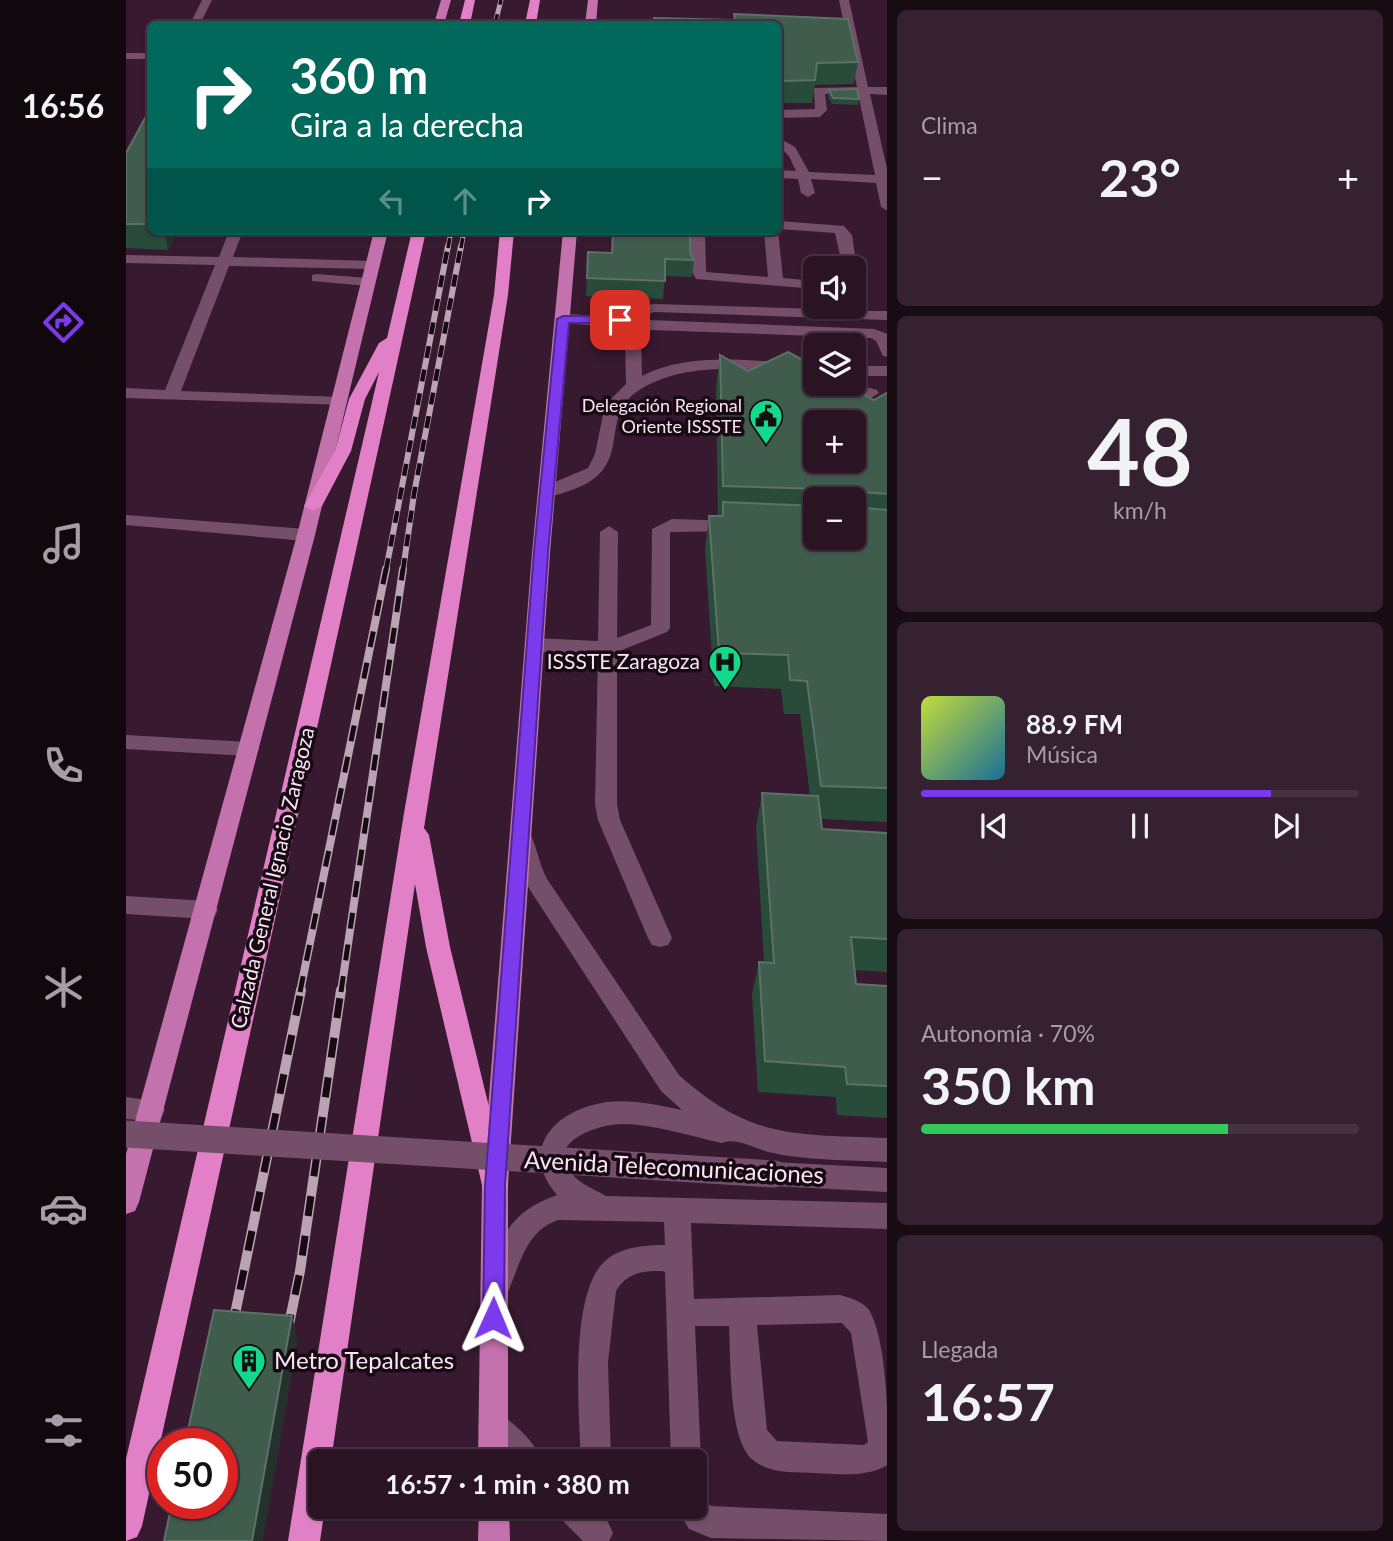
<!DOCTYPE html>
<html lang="es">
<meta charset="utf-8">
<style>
:root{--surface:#2a1424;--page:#362131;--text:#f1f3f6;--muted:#a59ea6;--line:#463341;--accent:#7c3aed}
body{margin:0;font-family:Lato,sans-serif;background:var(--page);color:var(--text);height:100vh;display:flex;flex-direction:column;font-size:26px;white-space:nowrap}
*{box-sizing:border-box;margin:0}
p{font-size:23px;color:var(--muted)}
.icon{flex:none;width:38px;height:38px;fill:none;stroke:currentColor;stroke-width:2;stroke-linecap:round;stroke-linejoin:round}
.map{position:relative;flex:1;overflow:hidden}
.details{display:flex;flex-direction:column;gap:10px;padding:10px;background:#170b14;width:506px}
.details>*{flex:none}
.hud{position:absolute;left:21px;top:21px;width:635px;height:214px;border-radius:10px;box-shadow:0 2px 5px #0004,0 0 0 2px var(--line);background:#00695c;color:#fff;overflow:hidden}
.tools{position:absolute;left:677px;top:256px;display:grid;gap:14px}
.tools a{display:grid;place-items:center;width:63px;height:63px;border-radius:10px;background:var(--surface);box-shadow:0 2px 5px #0004,0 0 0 2px var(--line);font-size:35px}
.speed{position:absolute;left:21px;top:1428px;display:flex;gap:14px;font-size:35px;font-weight:700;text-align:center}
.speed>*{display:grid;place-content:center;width:91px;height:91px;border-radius:50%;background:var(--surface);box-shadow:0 2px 5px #0004,0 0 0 2px var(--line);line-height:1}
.speed .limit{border:10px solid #d22;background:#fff;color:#111}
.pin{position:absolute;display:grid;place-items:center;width:60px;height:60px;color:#fff;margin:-30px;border-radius:14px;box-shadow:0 4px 10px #0006}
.me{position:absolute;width:77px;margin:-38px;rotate:1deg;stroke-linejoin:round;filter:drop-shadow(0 0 5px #0008)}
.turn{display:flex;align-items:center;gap:24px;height:147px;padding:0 28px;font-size:32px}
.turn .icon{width:91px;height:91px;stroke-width:2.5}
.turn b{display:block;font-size:49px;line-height:60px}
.lanes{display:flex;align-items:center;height:66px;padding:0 28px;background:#0003;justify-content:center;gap:35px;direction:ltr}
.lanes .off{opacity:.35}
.big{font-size:52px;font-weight:700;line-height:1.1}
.details .tile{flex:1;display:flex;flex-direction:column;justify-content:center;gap:10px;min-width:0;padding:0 24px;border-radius:10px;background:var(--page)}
.details .dial{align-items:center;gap:0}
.dial b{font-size:91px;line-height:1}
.song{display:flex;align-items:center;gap:21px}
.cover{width:84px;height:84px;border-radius:10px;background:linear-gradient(135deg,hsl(70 70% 55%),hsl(200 70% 35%))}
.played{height:7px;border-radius:4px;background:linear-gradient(90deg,var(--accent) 80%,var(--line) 80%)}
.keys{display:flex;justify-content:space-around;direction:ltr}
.heat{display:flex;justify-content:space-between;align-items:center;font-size:38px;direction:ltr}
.charge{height:10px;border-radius:5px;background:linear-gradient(90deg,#34c759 70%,var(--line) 0)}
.trip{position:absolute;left:182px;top:1449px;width:399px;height:70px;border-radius:10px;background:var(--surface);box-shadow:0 2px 5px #0004,0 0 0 2px var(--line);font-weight:700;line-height:70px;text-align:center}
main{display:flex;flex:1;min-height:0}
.dock{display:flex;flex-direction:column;width:126px;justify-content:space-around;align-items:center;background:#11080e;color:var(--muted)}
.dock .icon{width:49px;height:49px}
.dock .current{color:var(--accent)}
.dock b{font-size:32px;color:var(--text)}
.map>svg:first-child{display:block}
</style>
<main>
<nav class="dock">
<b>16:56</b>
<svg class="icon current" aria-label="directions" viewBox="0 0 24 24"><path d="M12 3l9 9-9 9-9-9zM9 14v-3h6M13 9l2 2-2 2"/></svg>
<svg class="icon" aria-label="music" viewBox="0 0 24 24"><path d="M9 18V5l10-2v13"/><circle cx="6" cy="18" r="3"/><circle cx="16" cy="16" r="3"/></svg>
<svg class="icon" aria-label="phone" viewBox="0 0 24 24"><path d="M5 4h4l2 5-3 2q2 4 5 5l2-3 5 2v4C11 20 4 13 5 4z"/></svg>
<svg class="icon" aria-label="climate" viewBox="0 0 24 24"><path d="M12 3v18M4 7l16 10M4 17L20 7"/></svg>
<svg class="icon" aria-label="car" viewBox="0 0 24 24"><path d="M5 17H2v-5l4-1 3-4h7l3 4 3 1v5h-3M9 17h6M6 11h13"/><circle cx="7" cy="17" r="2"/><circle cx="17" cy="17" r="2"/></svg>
<svg class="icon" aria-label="filters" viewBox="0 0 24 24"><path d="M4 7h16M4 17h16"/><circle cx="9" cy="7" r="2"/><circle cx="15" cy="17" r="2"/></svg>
</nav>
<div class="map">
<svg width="762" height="1541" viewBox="0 0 762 1541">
<rect width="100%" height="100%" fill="#381a30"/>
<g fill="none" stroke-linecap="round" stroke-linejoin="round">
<!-- minor -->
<g fill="#754e69" fill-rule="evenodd">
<polygon points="76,0 86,0 74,24 64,24"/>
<polygon points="713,0 723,0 742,87 762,87 762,95 744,94 762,173 762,211 755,207 750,183 685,179 689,193 682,197 675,193 672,179 653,178 653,170 670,171 663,156 653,146 653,138 669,147 683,172 749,175 732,93 699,94 701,110 694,117 653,118 653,110 689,109 688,88 731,87"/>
<rect x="0" y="53" width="24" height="6"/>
<polygon points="653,221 718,226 726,235 731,268 728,271 728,268 717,268 709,233 653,229"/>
<polygon points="103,231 117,231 107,257 246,261 253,265 246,269 103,266 55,391 213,397 221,402 219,405 0,398 0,388 39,390 89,265 0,263 0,255 93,257"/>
<polygon points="565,231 579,231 580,272 642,277 638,231 652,231 657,278 690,281 690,289 570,279 565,270"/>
<polygon points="191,274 242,278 249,282 242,286 186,281 186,275"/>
<path d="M728 286 735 290 740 311H762V320L528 312 488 327 437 323 430 319C442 308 469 320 485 317 499 315 513 306 528 304L725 310 724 306H728Z"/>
<path d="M522 320 748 329 762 334V357L757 356 750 341 745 338 525 330 515 335 516 376C566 350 635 362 690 365V375C633 371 562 358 512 391 470 418 511 467 446 490 436 493 425 498 415 496L412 492 415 488 462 468 469 454 479 405 500 384 499 333Z"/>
<rect x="728" y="366" width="34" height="10"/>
<polygon points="695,383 724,383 751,390 753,393 745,398"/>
<polygon points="0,515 180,529 189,535 180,541 0,525"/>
<polygon points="546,519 611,521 620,526 611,531 544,532 544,628 541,632 491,652 491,804 494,820 546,938 542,945 534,947 526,945 522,938 472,820 469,804 472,654 408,652 398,645 408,638 472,641 474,532 483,526 492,532 491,638 525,625 526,529"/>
<polygon points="0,735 123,742 130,744 133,749 130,754 123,756 0,749"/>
<path d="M396 831 404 833C411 847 413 864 421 879L553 1075C625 1140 670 1134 762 1138V1162C722 1160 681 1161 642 1152 628 1148 610 1137 596 1143 563 1136 529 1124 495 1124 476 1124 425 1139 441 1167 449 1182 466 1188 480 1196L762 1203V1229L565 1223 568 1299 714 1295C724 1298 736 1301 743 1310 762 1343 762 1424 762 1465 738 1478 714 1474 688 1473 668 1472 644 1474 627 1460 602 1440 605 1357 603 1326H569L575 1461 569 1472V1461H545L539 1272 536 1271C515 1271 501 1273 490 1291L482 1362 485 1461H455C453 1415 443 1295 478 1262 493 1247 519 1245 539 1245L538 1222 432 1220C400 1231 394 1264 382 1292L372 1295 362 1292 358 1282C375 1237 383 1212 431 1195 391 1149 430 1109 481 1102 506 1099 532 1105 556 1110L535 1091 404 890 390 862 385 839 388 833ZM716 1323 725 1333 742 1442 738 1445 651 1441 641 1430 631 1325Z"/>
<polygon points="0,896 81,901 89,904 92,910 89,916 81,919 0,914"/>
<polygon points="0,1097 35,1102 39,1110 35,1118 26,1121 0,1119"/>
<polygon points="648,1162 762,1168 762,1192 648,1186 639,1183 635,1174 639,1165"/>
<path d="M367 1411C386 1419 409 1442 416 1461H380L356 1437 352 1426 356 1415Z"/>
<polygon points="569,1493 585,1506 762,1514 762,1541 585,1538 563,1529 550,1507 569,1507"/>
<polygon points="430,1507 467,1507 482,1522 487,1533 483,1541 457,1541 434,1518"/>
</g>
<!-- major -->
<g fill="#c372ad" fill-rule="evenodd">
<polygon points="315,0 325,0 318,24 308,24"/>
<polygon points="462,0 472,0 470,24 459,24"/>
<polygon points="248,231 262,231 189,535 13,1202 9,1211 0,1214 0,1154 171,535"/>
<polygon points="437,231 451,231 424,553 382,1185 382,1461 352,1461 356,1185 406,553"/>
<polygon points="353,1507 383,1507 384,1541 352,1541"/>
</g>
<!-- highway -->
<g fill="#e280c7" fill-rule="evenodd">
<polygon points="339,0 349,0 344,24 333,24"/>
<polygon points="404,0 414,0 410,24 399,24"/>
<polygon points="286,231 300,231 16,1526 11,1537 0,1541 0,1459 253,372 239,399 225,451 196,506 187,511 178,506 209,451 223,399 253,343 261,338"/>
<polygon points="374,231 388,231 382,295 298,828 303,835 324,947 382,1185 378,1194 369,1197 360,1194 356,1185 300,947 289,884 205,1461 194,1461 194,1507 199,1507 194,1541 162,1541 278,813 368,295"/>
</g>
<defs>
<g id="rail-far3">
<polyline points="369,24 375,0"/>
<polyline points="322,248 325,231"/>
<polyline points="335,248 338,231"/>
</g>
<g id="rail-far2">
<polyline points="260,570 322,246"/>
<polyline points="277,570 288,494 335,246"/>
</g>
<g id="rail-far1">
<polyline points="174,992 260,569"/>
<polyline points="215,992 277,569"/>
</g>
<g id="rail">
<polyline points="106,1329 175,990"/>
<polyline points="161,1334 174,1271 215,990"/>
</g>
</defs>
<!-- rail-far3 casing -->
<use href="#rail-far3" stroke="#bca3b4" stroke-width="5"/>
<!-- rail-far2 casing -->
<use href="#rail-far2" stroke="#bca3b4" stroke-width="6"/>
<!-- rail-far1 casing -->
<use href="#rail-far1" stroke="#bca3b4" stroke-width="8"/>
<!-- rail casing -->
<use href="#rail" stroke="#bca3b4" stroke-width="10"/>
<!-- rail-far3 -->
<use href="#rail-far3" stroke="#170a13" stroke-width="3.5" stroke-dasharray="10" stroke-linecap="butt"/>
<!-- rail-far2 -->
<use href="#rail-far2" stroke="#170a13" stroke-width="4.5" stroke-dasharray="12" stroke-linecap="butt"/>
<!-- rail-far1 -->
<use href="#rail-far1" stroke="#170a13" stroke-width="5" stroke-dasharray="16" stroke-linecap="butt"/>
<!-- rail -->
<use href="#rail" stroke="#170a13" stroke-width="7" stroke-dasharray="20" stroke-linecap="butt"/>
<!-- minor-bridge -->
<polyline stroke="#754e69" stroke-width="27" points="0,1134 648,1174"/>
</g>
<!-- wall -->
<g fill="#284c39" fill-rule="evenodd">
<polygon points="608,14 722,19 732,62 728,84 689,85 686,103 653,103 653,24 527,24 528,18 608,20"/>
<polygon points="703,90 733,99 732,105 706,104 702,97"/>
<polygon points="24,109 24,231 94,231 93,234 50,233 42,250 0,248 0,153"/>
<polygon points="462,252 486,253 564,253 568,260 566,277 539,276 537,299 460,296"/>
<path d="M594 355 622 371 748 400 762 392V822L695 819 696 829 762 833V972L728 970 730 984 762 986V1118L711 1115 710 1097 632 1092 626 994 633 962H638L630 827 636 793 684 796 674 714H658L655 689 588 686 579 549 583 516H592L590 387ZM690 499H728L690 537Z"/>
</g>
<!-- shaded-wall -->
<g fill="#25312d">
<polygon points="38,231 50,231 42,250"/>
<polygon points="735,492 728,526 728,504"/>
<polygon points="166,1316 172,1339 137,1541 126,1541"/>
</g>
<!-- building -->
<g fill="#3f5c4d" stroke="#5c7267" stroke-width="2" fill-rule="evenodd">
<polygon points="608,14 722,19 732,62 691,63 689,80 653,81 653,24 528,24 528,18 609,20"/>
<polygon points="731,89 733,99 707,98 703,90"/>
<polygon points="24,109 24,224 0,224 0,153"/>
<polygon points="487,231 564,231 564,253 568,260 539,259 539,281 461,278 462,252 486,253"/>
<path d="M662 352 690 367V383H718L748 400 762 392V494L735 492 732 502 728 504V499H698L699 492 696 489 597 486 594 355 622 371ZM690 422H728V460H690Z"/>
<polygon points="597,502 690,506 690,537 728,537 728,507 762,510 762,788 695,786 681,681 664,680 662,655 593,653 583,516 597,516"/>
<polygon points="636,793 692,796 696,829 762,833 762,939 725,937 730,984 762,986 762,1086 721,1084 719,1067 639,1061 633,962 648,963"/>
<polygon points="88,1310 166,1316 126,1541 38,1541 46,1503 96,1503 96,1444 59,1444"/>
</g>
<!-- route -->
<polygon fill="#7c3aed" stroke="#51269a" stroke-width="2" points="437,316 494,316 499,320 494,323 443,323 422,552 379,1185 378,1318 375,1326 367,1329 360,1326 357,1318 359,1185 408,552 431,319"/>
<!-- icons -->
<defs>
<symbol id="civic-pin" viewBox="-11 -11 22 30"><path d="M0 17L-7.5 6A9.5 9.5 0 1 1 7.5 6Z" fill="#13d98a" stroke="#170a13"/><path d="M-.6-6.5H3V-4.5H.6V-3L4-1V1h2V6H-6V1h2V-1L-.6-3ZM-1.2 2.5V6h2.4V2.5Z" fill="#111"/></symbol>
<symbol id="hospital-pin" viewBox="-11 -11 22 30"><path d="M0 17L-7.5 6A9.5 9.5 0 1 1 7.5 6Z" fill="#13d98a" stroke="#170a13"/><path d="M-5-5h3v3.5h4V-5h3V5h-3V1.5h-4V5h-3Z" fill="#111"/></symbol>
<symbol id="building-pin" viewBox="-11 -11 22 30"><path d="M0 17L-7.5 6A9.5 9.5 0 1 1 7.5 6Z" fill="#13d98a" stroke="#170a13"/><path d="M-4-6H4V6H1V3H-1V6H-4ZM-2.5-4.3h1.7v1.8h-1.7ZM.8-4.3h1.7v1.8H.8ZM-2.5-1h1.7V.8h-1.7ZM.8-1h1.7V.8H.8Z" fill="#111"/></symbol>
</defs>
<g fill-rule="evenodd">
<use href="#civic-pin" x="621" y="397" width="38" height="52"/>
<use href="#hospital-pin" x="580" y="643" width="38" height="52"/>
<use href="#building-pin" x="104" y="1342" width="38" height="52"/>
</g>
<g text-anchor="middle" stroke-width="7" stroke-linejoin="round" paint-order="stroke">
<!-- far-poi labels -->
<g font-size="18" fill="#fbe5f4" stroke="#170a13" text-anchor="end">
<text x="616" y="412">Delegación Regional<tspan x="616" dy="21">Oriente ISSSTE</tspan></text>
</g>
<!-- poi labels -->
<g font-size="21" fill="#fbe5f4" stroke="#170a13" text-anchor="end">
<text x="574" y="669">ISSSTE Zaragoza</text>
</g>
<!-- street labels -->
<g font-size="21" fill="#fbe5f4" stroke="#170a13">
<text transform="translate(147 878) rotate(-77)" y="7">Calzada General Ignacio Zaragoza</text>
</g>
<!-- near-street labels -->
<g font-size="24" fill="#fbe5f4" stroke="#170a13">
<text transform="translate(548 1168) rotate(3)" y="8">Avenida Telecomunicaciones</text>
</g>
<!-- near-poi labels -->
<g font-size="24" fill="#fbe5f4" stroke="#170a13" text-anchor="start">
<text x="148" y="1369">Metro Tepalcates</text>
</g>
</g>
</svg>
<div class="tools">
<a><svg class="icon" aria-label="sound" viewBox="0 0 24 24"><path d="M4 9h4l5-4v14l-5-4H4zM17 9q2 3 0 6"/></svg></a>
<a><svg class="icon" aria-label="layers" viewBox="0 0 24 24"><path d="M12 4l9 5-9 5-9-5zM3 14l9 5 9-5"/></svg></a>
<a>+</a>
<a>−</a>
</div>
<div class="speed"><div class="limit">50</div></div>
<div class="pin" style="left:494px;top:320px;background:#d93025"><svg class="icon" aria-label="arrive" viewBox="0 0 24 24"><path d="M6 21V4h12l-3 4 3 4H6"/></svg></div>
<svg class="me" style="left:367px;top:1318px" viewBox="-20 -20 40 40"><path d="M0-17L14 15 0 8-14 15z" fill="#7c3aed" stroke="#fff" stroke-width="4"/></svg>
<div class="trip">16:57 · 1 min · 380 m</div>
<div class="hud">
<div class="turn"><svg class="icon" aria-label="right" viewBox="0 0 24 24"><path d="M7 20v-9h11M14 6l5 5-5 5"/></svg><div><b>360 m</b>Gira a la derecha</div></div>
<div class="lanes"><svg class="icon off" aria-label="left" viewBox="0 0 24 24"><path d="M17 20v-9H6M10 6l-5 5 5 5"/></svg><svg class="icon off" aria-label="ahead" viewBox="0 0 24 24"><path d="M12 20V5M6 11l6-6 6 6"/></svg><svg class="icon" aria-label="right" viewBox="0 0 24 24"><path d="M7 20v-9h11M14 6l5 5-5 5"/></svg></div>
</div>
</div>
<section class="details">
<div class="tile"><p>Clima</p>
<div class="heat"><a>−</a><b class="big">23°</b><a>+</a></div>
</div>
<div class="tile dial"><b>48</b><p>km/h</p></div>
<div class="tile">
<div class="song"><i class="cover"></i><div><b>88.9 FM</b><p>Música</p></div></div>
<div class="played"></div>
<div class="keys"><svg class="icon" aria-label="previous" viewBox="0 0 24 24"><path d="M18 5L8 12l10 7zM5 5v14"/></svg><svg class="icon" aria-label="pause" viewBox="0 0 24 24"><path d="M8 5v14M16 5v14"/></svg><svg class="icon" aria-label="next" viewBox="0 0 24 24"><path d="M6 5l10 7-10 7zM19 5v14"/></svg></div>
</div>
<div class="tile"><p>Autonomía · 70%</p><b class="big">350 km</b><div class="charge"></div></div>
<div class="tile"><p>Llegada</p><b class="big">16:57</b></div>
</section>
</main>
